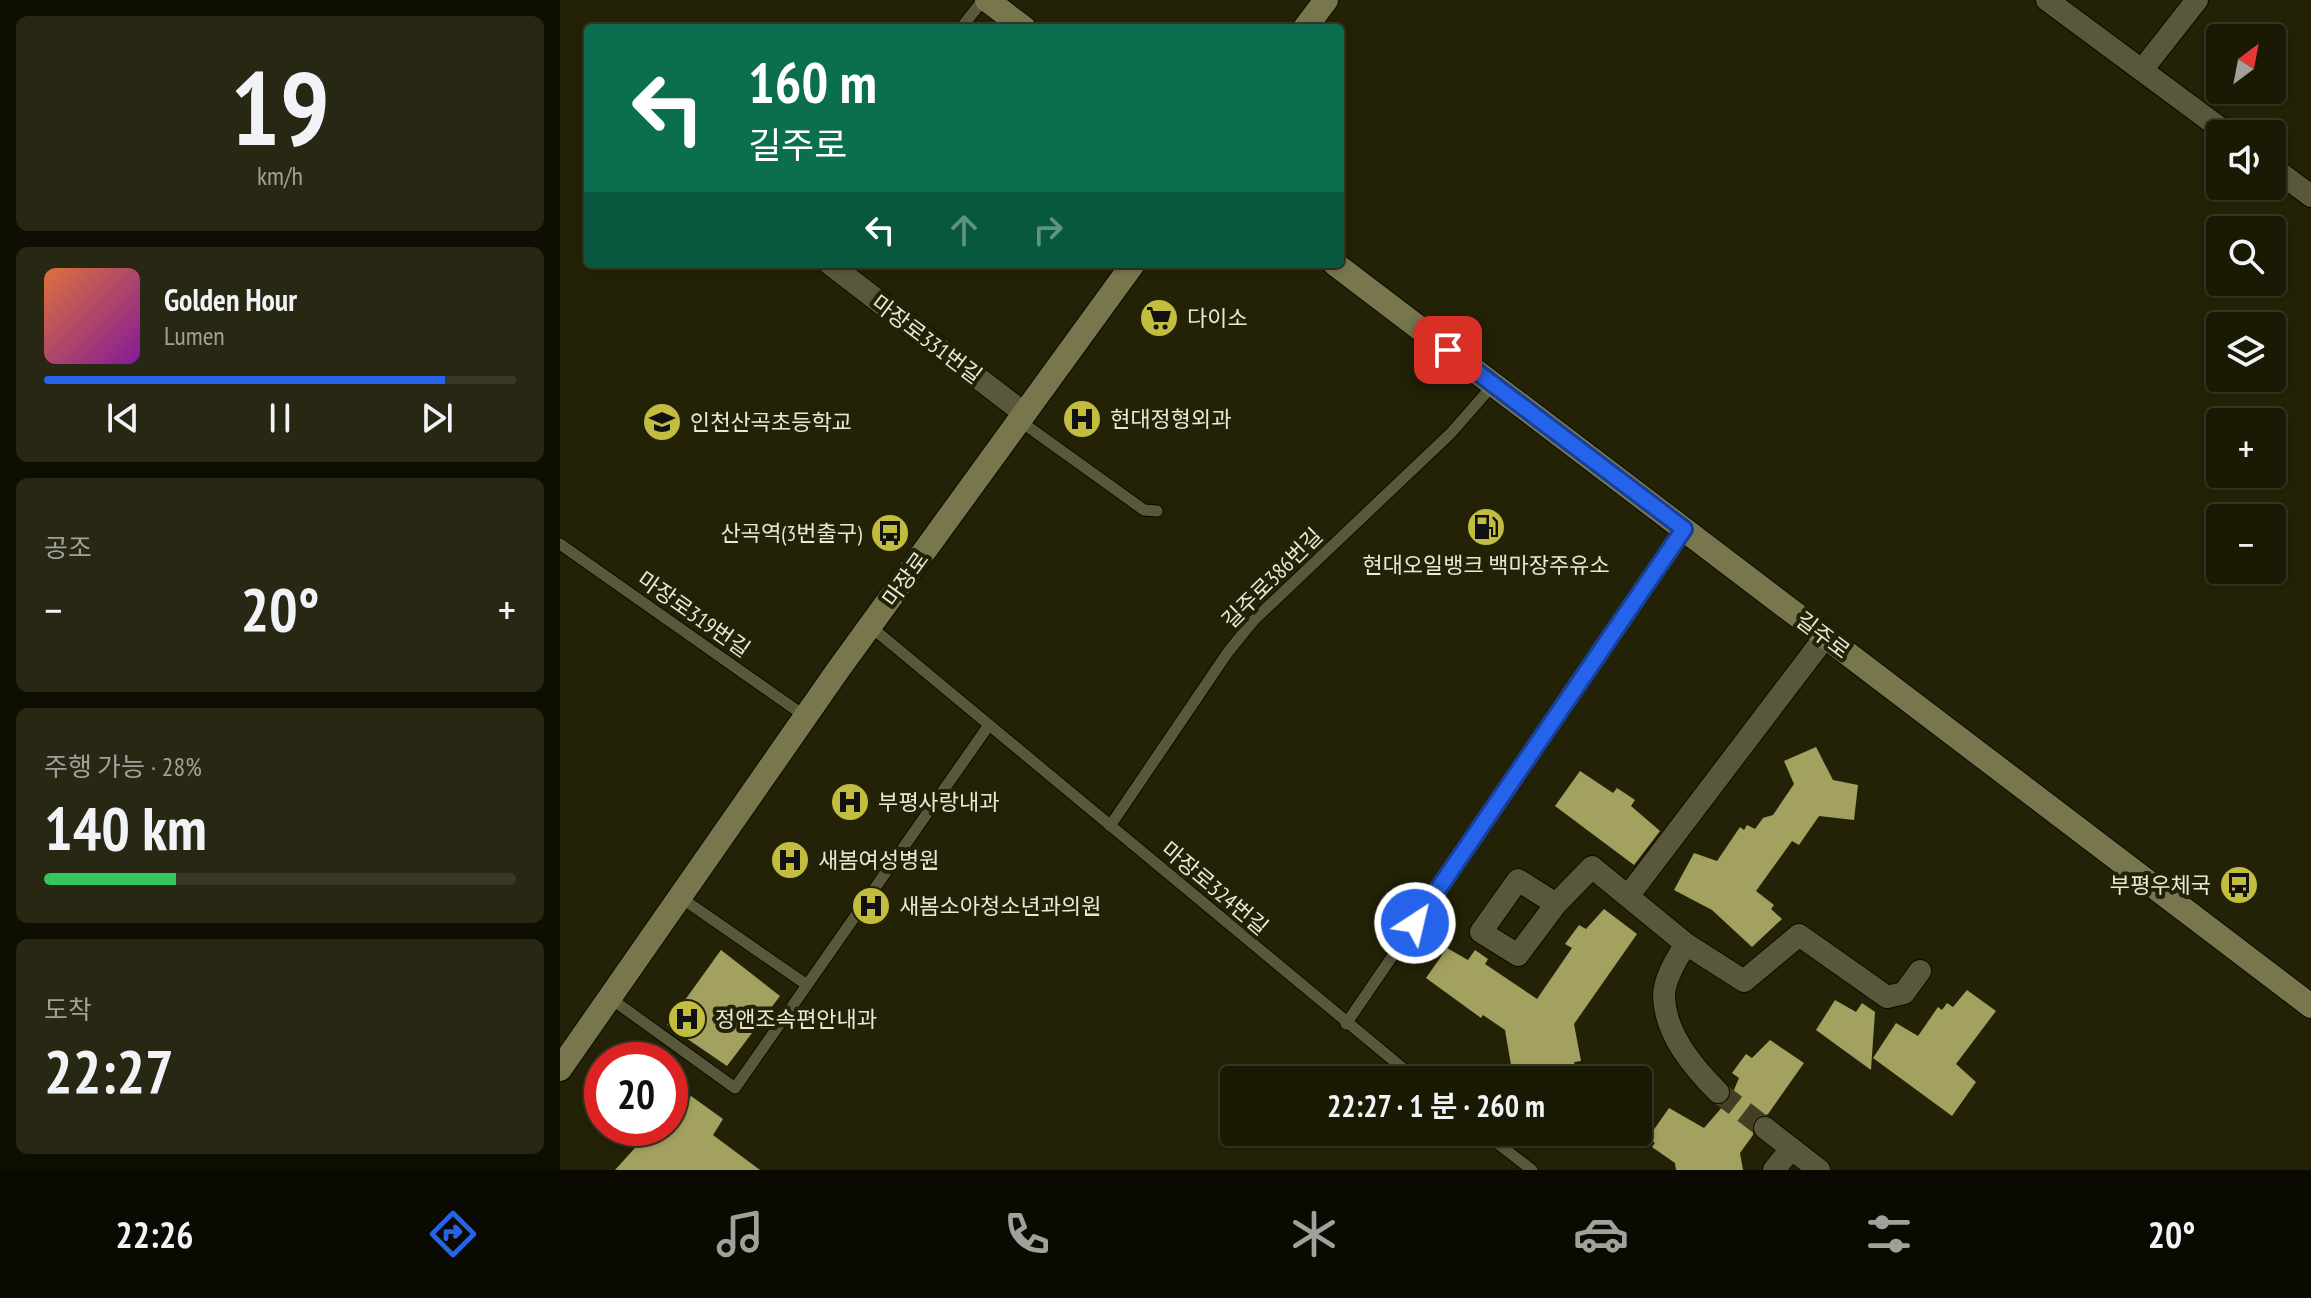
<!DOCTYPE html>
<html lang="ko">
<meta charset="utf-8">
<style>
:root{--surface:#1a1a04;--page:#272713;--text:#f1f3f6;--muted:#9fa19a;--line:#383826;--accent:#2563eb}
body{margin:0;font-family:"PT Sans Narrow","Noto Sans KR",sans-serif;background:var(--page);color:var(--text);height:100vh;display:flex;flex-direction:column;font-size:30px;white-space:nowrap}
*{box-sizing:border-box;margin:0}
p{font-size:26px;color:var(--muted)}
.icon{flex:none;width:44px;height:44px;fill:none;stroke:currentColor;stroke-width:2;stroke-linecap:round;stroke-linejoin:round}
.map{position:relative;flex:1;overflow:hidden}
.details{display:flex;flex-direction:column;gap:16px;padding:16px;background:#0e0e02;width:560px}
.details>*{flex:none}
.guide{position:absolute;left:24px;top:24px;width:760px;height:244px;border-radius:8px;box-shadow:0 2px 6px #0004,0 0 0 2px var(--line);background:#0b6e4f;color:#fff;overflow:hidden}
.needle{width:52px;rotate:32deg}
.fabs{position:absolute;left:1646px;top:24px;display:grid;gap:16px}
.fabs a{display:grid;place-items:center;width:80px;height:80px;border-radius:8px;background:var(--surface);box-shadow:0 2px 6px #0004,0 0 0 2px var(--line);font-size:40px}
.speed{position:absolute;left:24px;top:1042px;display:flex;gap:16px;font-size:40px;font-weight:700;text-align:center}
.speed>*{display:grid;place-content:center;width:104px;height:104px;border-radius:50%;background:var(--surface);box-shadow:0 2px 6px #0004,0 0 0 2px var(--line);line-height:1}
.speed .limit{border:12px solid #d22;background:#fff;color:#111}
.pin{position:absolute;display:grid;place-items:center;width:68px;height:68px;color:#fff;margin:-34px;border-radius:16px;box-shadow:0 4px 12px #0006}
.me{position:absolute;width:88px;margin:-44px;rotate:35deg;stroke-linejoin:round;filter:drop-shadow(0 0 6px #0008)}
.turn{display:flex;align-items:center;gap:28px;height:168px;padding:0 32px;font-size:36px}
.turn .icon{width:104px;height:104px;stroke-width:2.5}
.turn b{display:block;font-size:56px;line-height:68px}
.lanes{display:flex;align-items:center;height:76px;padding:0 32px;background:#0003;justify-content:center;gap:40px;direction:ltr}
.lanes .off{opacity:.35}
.big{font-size:60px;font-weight:600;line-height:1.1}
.details .widget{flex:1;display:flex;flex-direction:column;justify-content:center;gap:12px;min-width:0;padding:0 28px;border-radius:12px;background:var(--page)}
.details .dial{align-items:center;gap:0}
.dial b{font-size:104px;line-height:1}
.song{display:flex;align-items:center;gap:24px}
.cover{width:96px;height:96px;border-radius:12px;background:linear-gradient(135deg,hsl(20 70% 55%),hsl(290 70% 35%))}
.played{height:8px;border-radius:4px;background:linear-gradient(90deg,var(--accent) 85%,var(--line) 85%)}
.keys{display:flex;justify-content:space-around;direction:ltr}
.heat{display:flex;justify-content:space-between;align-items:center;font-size:44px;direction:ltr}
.charge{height:12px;border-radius:6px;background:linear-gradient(90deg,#34c759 28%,var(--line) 0)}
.trip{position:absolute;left:660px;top:1066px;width:432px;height:80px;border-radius:8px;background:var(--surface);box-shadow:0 2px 6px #0004,0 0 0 2px var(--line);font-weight:600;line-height:80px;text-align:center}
.dock{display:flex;height:128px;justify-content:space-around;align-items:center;background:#0a0a02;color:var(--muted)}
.dock .icon{width:56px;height:56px}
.dock .active{color:var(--accent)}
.dock b{font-size:36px;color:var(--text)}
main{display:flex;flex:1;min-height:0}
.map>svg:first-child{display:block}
</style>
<main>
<section class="details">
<div class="widget dial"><b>19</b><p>km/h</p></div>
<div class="widget">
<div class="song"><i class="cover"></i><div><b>Golden Hour</b><p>Lumen</p></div></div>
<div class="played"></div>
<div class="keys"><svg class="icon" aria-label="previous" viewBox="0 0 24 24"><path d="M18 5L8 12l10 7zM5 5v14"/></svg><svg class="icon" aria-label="pause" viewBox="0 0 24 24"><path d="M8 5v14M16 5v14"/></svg><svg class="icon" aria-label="next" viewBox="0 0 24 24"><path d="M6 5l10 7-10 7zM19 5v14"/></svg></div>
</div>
<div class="widget"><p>공조</p>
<div class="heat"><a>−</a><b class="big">20°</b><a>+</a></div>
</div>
<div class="widget"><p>주행 가능 · 28%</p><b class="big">140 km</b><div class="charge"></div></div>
<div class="widget"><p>도착</p><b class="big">22:27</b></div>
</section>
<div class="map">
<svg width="1751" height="1170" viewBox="0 0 1751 1170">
<rect width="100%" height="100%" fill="#232206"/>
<!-- building -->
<g fill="#a3a160">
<polygon points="1256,747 1273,780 1298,785 1294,820 1259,816 1239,845 1232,841 1196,891 1214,905 1211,909 1222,919 1192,947 1152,910 1114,890 1134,853 1157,861 1180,827 1184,830 1187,825 1195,829 1203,818 1213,815 1234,784 1224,761"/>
<polygon points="1020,771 1053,793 1057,788 1075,800 1071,806 1100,831 1074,865 995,806"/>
<polygon points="1044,909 1077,934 1014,1024 1021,1061 1014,1062 1015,1067 957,1076 957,1070 952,1071 945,1030 923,1015 921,1018 866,978 887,948 908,960 915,950 928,959 925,964 977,999 1012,948 1005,944 1019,925 1026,929"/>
<polygon points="161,950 220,996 167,1066 107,1025"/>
<polygon points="1407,990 1436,1011 1396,1064 1416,1082 1392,1116 1313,1058 1336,1023 1358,1036 1378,1007 1382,1010 1387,1003 1393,1007"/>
<polygon points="1275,1000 1296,1012 1302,1003 1315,1012 1311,1070 1256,1030"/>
<polygon points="1210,1040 1244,1063 1208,1114 1194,1120 1193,1135 1180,1153 1183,1170 1116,1170 1115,1163 1092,1147 1095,1143 1088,1138 1109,1108 1144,1128 1171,1097 1179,1078 1172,1073 1186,1054 1192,1058"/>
<polygon points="110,1093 125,1105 131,1096 163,1119 153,1135 200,1170 55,1170 93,1128 110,1128"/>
</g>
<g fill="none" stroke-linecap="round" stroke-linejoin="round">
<!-- street-tunnel -->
<polyline stroke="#414025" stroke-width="22" stroke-dasharray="22 11" stroke-linecap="butt" points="1158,1092 1205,1128"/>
<defs>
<g id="lane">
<polyline points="401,28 423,0"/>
<polyline points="460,421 584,510 597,511"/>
<polyline points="0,544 246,717"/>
<polyline points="310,626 857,1080"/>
<polyline points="550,826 668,652 694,620 891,433 933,385"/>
<polyline points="120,897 247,985"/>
<polyline points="50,998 175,1088 429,725"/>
<polyline points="786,1024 1124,530"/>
<polyline points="923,1132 972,1170"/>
</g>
<g id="street">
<polyline points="1487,0 1668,134"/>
<polyline points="1582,70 1637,0"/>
<polyline points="1712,167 1751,196"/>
<polyline points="270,264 465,414"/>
<polyline points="1069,895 1265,637"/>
<polyline points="996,904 958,880 921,932 958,955 996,904 1032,867 1126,944 1184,981 1239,935 1327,997 1344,993 1360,971"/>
<path d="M1126 944C1117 958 1104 979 1104 996 1105 1034 1133 1067 1158 1092"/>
<polyline points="1205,1128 1259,1170"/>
<polyline points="1214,1170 1231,1149"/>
</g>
<g id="secondary">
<polyline points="427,0 464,28"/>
<polyline points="745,28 766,0"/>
<polyline points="775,264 1751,1006"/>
<polyline points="0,1069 278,670 573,264"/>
</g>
</defs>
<!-- lane casing -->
<use href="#lane" stroke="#0c0b00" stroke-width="13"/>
<!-- street casing -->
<use href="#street" stroke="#0c0b00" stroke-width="24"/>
<!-- secondary casing -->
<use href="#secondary" stroke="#0c0b00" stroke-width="26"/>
<!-- lane -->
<use href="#lane" stroke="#59583b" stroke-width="11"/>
<!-- street -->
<use href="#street" stroke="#59583b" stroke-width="22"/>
<!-- secondary -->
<use href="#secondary" stroke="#77764c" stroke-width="24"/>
</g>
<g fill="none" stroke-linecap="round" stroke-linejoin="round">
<defs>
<polyline id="route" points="855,923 1124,529 888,350"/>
</defs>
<!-- route casing -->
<use href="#route" stroke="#184099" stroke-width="20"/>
<!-- route -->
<use href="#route" stroke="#2563eb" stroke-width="14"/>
</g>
<!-- icons -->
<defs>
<symbol id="supermarket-disc" viewBox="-11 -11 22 22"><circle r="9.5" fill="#c2bd3f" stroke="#232206"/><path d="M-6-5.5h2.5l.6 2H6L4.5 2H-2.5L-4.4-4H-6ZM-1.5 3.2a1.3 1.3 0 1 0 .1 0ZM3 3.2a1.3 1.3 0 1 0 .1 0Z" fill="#111"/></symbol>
<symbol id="hospital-disc" viewBox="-11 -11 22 22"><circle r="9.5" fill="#c2bd3f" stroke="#232206"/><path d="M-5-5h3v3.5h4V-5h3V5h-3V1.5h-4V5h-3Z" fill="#111"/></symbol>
<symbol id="school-disc" viewBox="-11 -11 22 22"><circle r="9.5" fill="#c2bd3f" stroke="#232206"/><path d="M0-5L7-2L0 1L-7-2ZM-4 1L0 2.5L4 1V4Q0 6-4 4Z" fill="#111"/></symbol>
<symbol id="fuel-disc" viewBox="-11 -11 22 22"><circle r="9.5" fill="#c2bd3f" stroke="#232206"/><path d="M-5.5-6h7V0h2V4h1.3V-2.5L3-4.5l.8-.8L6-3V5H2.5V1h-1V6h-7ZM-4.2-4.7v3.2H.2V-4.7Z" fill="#111"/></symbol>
<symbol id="bus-disc" viewBox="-11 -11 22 22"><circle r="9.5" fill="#c2bd3f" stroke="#232206"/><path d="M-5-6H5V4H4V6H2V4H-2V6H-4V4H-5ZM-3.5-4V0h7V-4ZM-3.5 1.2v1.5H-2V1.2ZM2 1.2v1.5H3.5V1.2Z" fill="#111"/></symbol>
</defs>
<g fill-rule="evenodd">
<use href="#supermarket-disc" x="577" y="296" width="44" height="44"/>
<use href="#hospital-disc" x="500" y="397" width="44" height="44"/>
<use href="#school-disc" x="80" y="400" width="44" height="44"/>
<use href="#fuel-disc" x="904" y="505" width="44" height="44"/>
<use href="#bus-disc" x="308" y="511" width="44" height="44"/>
<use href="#hospital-disc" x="268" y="780" width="44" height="44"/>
<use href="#hospital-disc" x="208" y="838" width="44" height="44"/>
<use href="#bus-disc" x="1657" y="863" width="44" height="44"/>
<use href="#hospital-disc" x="289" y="884" width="44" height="44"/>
<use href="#hospital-disc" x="105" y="997" width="44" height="44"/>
</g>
<g text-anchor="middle" stroke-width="8" stroke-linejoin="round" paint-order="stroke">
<!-- poi labels -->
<g font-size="22" fill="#e8e8d7" stroke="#232206" text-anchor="start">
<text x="627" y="326">다이소</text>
<text x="550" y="427">현대정형외과</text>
<text x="130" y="430">인천산곡초등학교</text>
<text x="302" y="541" text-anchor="end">산곡역(3번출구)</text>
<text x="926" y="573" text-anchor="middle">현대오일뱅크 백마장주유소</text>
<text x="318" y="810">부평사랑내과</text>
<text x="258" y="868">새봄여성병원</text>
<text x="1651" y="893" text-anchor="end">부평우체국</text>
<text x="339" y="914">새봄소아청소년과의원</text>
<text x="155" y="1027">정앤조속편안내과</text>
</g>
<!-- street labels -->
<g font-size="22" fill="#e8e8d7" stroke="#232206">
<text transform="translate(367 339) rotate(37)" y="8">마장로331번길</text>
<text transform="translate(712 578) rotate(-45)" y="8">길주로386번길</text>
<text transform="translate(345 579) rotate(-54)" y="8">마장로</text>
<text transform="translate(134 614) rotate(35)" y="8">마장로319번길</text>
<text transform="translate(1263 635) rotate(37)" y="8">길주로</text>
<text transform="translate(655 888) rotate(40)" y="8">마장로324번길</text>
</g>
</g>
</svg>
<div class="fabs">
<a><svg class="needle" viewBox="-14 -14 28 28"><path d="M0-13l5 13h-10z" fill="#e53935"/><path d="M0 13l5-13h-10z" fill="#9fa19a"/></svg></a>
<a><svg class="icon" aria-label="sound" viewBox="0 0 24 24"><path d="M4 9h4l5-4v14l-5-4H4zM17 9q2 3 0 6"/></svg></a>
<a><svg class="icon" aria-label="search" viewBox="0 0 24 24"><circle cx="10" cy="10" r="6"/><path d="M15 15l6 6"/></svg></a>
<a><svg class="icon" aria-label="layers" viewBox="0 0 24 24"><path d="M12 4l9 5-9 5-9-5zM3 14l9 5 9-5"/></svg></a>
<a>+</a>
<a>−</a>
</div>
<div class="speed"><div class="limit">20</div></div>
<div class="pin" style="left:888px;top:350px;background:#d93025"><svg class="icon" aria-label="arrive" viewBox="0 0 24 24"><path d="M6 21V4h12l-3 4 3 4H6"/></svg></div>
<svg class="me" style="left:855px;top:923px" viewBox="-20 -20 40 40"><circle r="17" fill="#2563eb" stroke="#fff" stroke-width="3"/><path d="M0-11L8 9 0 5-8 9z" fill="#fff"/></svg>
<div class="trip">22:27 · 1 분 · 260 m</div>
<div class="guide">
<div class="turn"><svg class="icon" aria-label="left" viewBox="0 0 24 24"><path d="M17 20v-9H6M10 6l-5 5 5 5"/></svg><div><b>160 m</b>길주로</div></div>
<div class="lanes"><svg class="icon" aria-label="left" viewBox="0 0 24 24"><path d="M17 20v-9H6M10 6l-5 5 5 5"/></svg><svg class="icon off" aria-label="ahead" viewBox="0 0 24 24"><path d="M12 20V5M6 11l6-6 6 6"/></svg><svg class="icon off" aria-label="right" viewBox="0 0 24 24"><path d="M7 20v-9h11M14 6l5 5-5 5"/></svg></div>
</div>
</div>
</main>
<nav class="dock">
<b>22:26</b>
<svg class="icon active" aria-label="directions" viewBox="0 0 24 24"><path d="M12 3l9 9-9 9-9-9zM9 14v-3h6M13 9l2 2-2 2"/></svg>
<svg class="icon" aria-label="music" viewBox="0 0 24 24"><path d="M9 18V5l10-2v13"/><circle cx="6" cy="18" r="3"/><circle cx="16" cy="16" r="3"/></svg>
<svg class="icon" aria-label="phone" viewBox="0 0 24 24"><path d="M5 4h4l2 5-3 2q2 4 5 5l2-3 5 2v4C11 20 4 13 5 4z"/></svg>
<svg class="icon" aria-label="climate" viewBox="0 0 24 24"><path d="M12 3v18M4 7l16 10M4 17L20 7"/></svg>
<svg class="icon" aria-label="car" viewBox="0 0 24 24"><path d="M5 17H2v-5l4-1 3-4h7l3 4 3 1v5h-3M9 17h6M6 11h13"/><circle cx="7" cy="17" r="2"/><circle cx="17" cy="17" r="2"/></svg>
<svg class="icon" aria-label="filters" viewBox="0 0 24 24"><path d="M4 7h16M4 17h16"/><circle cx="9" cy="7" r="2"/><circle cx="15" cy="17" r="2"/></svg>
<b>20°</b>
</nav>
